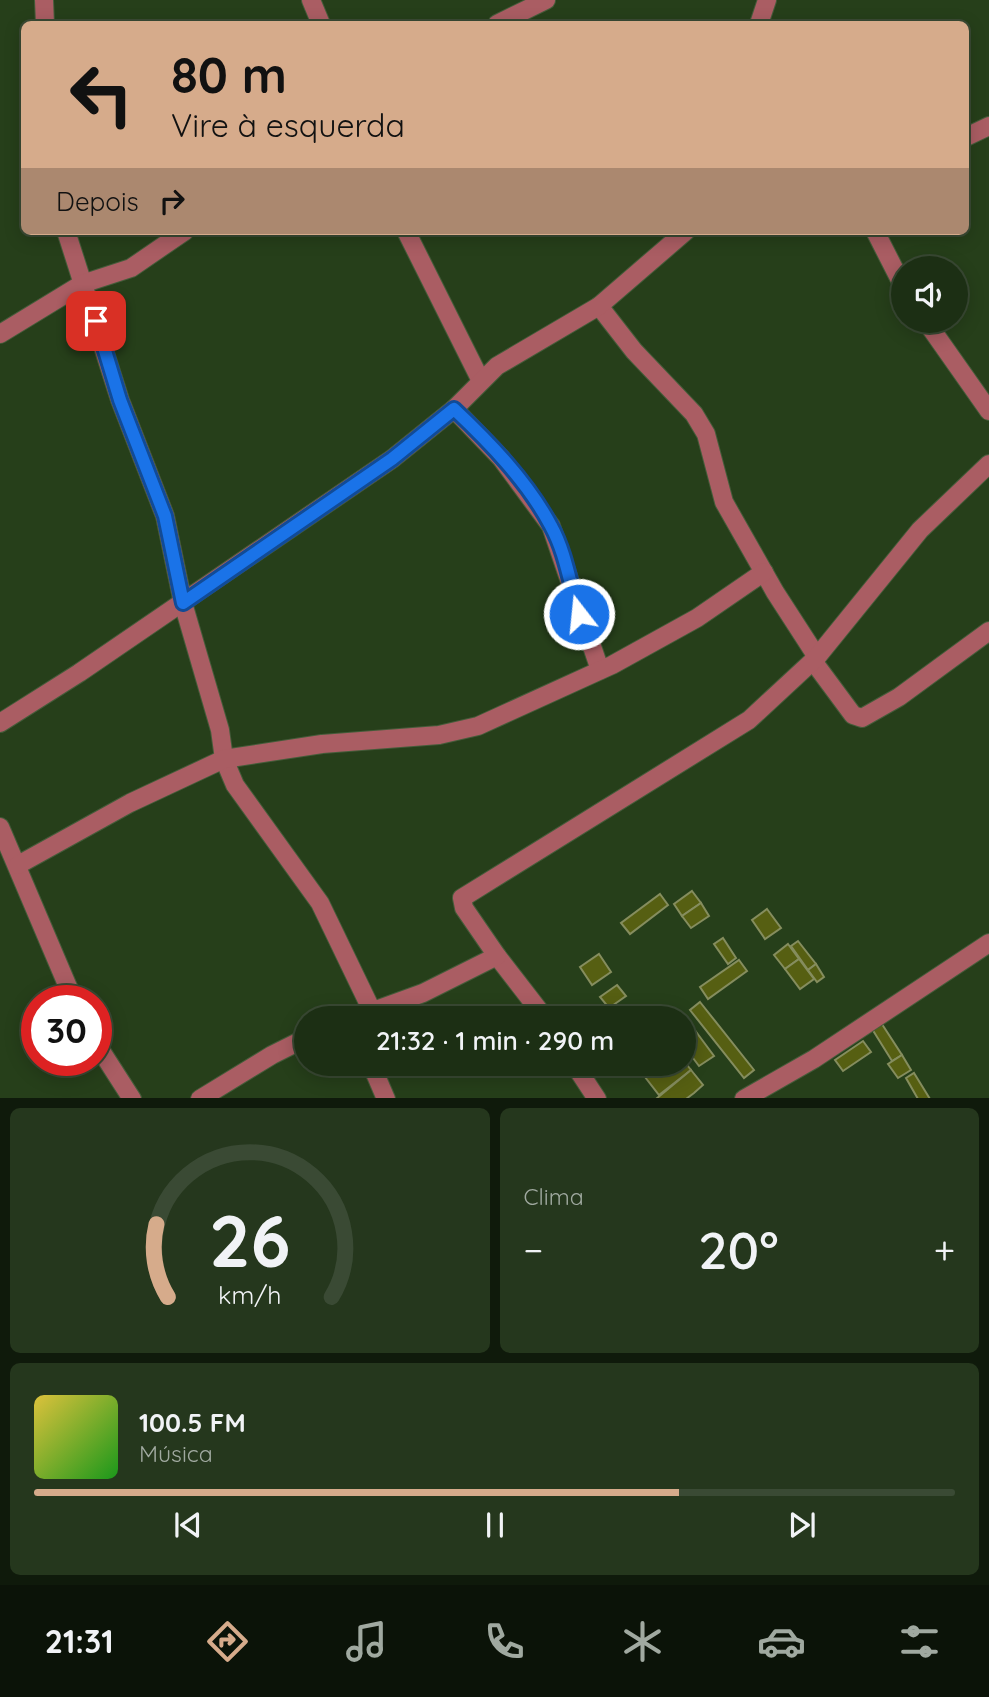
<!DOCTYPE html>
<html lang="pt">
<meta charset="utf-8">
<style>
:root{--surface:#1c2f14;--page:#25371d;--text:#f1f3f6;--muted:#a0a9a0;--line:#3a4a34;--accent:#d6ab8b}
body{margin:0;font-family:Quicksand,sans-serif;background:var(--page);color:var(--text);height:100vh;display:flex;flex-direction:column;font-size:26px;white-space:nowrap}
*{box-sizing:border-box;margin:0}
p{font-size:23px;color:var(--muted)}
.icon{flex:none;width:38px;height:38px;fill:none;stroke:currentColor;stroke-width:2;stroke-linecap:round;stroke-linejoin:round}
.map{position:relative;height:1098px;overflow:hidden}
.drawer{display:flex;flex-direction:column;gap:10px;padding:10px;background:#0f1a0b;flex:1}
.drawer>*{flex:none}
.guide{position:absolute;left:21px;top:21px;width:948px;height:214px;border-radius:10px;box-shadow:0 4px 18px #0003,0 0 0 2px var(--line);background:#d6ab8b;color:#111;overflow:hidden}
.controls{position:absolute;left:891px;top:256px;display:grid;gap:14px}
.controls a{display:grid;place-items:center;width:77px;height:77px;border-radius:50%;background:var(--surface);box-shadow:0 4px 18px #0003,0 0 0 2px var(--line);font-size:35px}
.speed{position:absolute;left:21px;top:985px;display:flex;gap:14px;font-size:35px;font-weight:700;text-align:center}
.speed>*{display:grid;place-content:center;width:91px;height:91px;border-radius:50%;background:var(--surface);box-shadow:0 4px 18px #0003,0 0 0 2px var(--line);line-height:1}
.speed .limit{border:10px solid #d22;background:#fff;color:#111}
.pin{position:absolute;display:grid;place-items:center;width:60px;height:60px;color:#fff;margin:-30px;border-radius:14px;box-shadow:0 4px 10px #0006}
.me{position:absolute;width:77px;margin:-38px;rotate:344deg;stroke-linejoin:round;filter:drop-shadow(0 0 5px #0008)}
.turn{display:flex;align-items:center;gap:24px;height:147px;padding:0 35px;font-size:32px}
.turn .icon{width:91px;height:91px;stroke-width:2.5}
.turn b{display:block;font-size:49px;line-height:60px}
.then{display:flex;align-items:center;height:66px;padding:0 35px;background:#0003;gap:14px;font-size:26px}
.big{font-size:52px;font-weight:600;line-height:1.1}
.drawer .card{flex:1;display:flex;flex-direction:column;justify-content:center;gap:10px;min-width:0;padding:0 24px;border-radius:10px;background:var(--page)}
.drawer .dial{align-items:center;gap:0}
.dial svg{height:182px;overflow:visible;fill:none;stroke:var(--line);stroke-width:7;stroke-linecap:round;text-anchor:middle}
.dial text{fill:var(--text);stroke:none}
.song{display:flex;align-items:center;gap:21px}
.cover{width:84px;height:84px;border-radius:10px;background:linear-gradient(135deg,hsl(50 70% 55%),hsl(120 70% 35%))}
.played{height:7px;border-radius:4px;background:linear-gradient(90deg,var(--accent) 70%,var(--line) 70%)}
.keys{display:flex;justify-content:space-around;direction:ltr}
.heat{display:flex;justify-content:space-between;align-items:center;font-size:38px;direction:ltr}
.drawer .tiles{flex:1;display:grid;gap:10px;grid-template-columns:1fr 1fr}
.card:last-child{grid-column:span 2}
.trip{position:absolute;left:294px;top:1006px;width:402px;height:70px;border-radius:35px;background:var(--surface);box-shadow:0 4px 18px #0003,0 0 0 2px var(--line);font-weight:600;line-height:70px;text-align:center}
.tab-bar{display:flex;height:112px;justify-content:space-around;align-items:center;background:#0b1308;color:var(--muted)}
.tab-bar .icon{width:49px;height:49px}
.tab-bar .selected{color:var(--accent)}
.tab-bar b{font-size:32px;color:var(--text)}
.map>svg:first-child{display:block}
</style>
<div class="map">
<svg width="989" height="1099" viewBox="0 0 989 1099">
<rect width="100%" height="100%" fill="#263f1a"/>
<!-- building -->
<g fill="#565f12" stroke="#858d5e" stroke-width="2">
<polygon points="692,891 701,903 682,916 674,904"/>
<polygon points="660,894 668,905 630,934 621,923"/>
<polygon points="701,903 709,916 691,928 682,916"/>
<polygon points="767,909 781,928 765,939 752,920"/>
<polygon points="723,938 736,958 728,964 714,944"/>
<polygon points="798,941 816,964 808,970 791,946"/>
<polygon points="788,944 799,959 785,969 774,955"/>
<polygon points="599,954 611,972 592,985 580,967"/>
<polygon points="799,959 814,979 800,989 785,969"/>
<polygon points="739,960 747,971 708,999 700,987"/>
<polygon points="816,964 824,977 817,982 808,970"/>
<polygon points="617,985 626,996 609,1008 600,997"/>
<polygon points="700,1002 754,1070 744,1078 690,1010"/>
<polygon points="878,1018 902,1055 892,1061 869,1024"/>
<polygon points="691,1025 714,1056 699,1066 684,1046 684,1030"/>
<polygon points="863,1041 871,1052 843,1071 835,1060"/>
<polygon points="902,1055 911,1070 898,1078 888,1064"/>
<polygon points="684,1061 691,1070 659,1095 645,1077 663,1064 684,1064"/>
<polygon points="691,1070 703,1085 694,1093 686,1099 656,1099"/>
<polygon points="914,1073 930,1099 918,1099 906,1078"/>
</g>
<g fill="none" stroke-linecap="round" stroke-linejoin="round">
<defs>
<g id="minor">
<polyline points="44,0 45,24"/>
<polyline points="311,0 321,24"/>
<polyline points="497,24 546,0"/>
<polyline points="759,24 767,0"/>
<polyline points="966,137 989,126"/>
<polyline points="66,231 120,400 165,516 183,603 220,730 224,759 235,785 320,903 373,1013"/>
<polyline points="406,231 480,379"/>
<polyline points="875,231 903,286"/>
<polyline points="599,306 634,351 694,414 706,434 724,502 775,592 817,657"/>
<polyline points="925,320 989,411"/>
<polyline points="0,334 82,284 131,268 185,231"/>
<polyline points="454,409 501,458 551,526 600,670"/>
<polyline points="813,661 853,715 862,718 899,697 989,631"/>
<polyline points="0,723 79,673 392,459 454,409 497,366 599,306 686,231"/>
<polyline points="0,827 74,1001"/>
<polyline points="18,865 130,803 224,759 322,744 439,735 478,726 612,665 697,618 764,572"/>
<polyline points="497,956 545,1018"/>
<polyline points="354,1018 423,993 497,956 464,908 462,898 749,720 817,657 920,530 989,464"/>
<polyline points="96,1043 132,1099"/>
<polyline points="371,1064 386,1099"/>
<polyline points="574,1064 597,1099"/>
<polyline points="200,1099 272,1055 306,1038"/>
<polyline points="744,1099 814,1059 989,943"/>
</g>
</defs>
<!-- minor casing -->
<use href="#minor" stroke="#455c3a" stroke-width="20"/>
<!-- minor -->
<use href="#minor" stroke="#aa5d63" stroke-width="18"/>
</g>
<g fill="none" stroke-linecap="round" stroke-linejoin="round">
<defs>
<path id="route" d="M96 321 120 400 165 516 183 603 392 459 454 409C489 442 528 482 551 526 566 553 570 585 579 614"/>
</defs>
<!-- route casing -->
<use href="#route" stroke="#114b97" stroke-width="18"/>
<!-- route -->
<use href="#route" stroke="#1a73e8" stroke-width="12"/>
</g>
</svg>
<div class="controls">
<a><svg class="icon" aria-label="sound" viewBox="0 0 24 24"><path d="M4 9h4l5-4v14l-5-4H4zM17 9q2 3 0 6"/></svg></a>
</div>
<div class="speed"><div class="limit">30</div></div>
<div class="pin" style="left:96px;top:321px;background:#d93025"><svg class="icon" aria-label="arrive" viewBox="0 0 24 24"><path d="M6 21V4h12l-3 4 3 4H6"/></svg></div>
<svg class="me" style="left:579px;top:614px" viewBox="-20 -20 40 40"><circle r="17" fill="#1a73e8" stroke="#fff" stroke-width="3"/><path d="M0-11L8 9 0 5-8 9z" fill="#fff"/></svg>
<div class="trip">21:32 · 1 min · 290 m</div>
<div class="guide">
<div class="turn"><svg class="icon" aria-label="left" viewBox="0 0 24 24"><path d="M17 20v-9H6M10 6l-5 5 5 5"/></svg><div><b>80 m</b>Vire à esquerda</div></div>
<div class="then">Depois<svg class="icon" aria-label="right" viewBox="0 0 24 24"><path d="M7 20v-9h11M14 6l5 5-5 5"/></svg></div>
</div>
</div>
<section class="drawer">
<div class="tiles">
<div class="card dial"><svg viewBox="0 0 100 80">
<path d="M14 69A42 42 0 1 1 86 69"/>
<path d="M14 69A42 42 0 0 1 9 37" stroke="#d6ab8b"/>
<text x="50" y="56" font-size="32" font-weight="700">26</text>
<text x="50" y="72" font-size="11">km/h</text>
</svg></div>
<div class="card"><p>Clima</p>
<div class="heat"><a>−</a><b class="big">20°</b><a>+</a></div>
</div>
<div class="card">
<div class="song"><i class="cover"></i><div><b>100.5 FM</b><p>Música</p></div></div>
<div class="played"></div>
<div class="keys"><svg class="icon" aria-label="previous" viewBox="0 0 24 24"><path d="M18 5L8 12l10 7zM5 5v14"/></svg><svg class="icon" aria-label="pause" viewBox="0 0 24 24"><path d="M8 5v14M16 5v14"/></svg><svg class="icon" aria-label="next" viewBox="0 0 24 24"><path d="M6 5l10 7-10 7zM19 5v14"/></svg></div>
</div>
</div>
</section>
<nav class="tab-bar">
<b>21:31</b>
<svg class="icon selected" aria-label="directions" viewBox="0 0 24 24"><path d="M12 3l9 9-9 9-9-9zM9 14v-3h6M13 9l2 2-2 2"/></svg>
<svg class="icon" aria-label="music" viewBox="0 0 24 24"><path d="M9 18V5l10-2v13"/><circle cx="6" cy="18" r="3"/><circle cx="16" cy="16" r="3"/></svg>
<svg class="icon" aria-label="phone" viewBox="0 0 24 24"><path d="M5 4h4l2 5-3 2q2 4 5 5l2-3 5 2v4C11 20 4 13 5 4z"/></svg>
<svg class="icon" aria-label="climate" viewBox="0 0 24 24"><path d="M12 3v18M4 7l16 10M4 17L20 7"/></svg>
<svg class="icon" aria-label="car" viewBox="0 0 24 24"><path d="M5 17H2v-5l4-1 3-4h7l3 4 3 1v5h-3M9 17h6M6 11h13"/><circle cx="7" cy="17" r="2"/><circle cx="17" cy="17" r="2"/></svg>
<svg class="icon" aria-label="filters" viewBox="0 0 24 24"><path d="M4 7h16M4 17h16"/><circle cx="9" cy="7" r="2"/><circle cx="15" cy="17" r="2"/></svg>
</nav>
